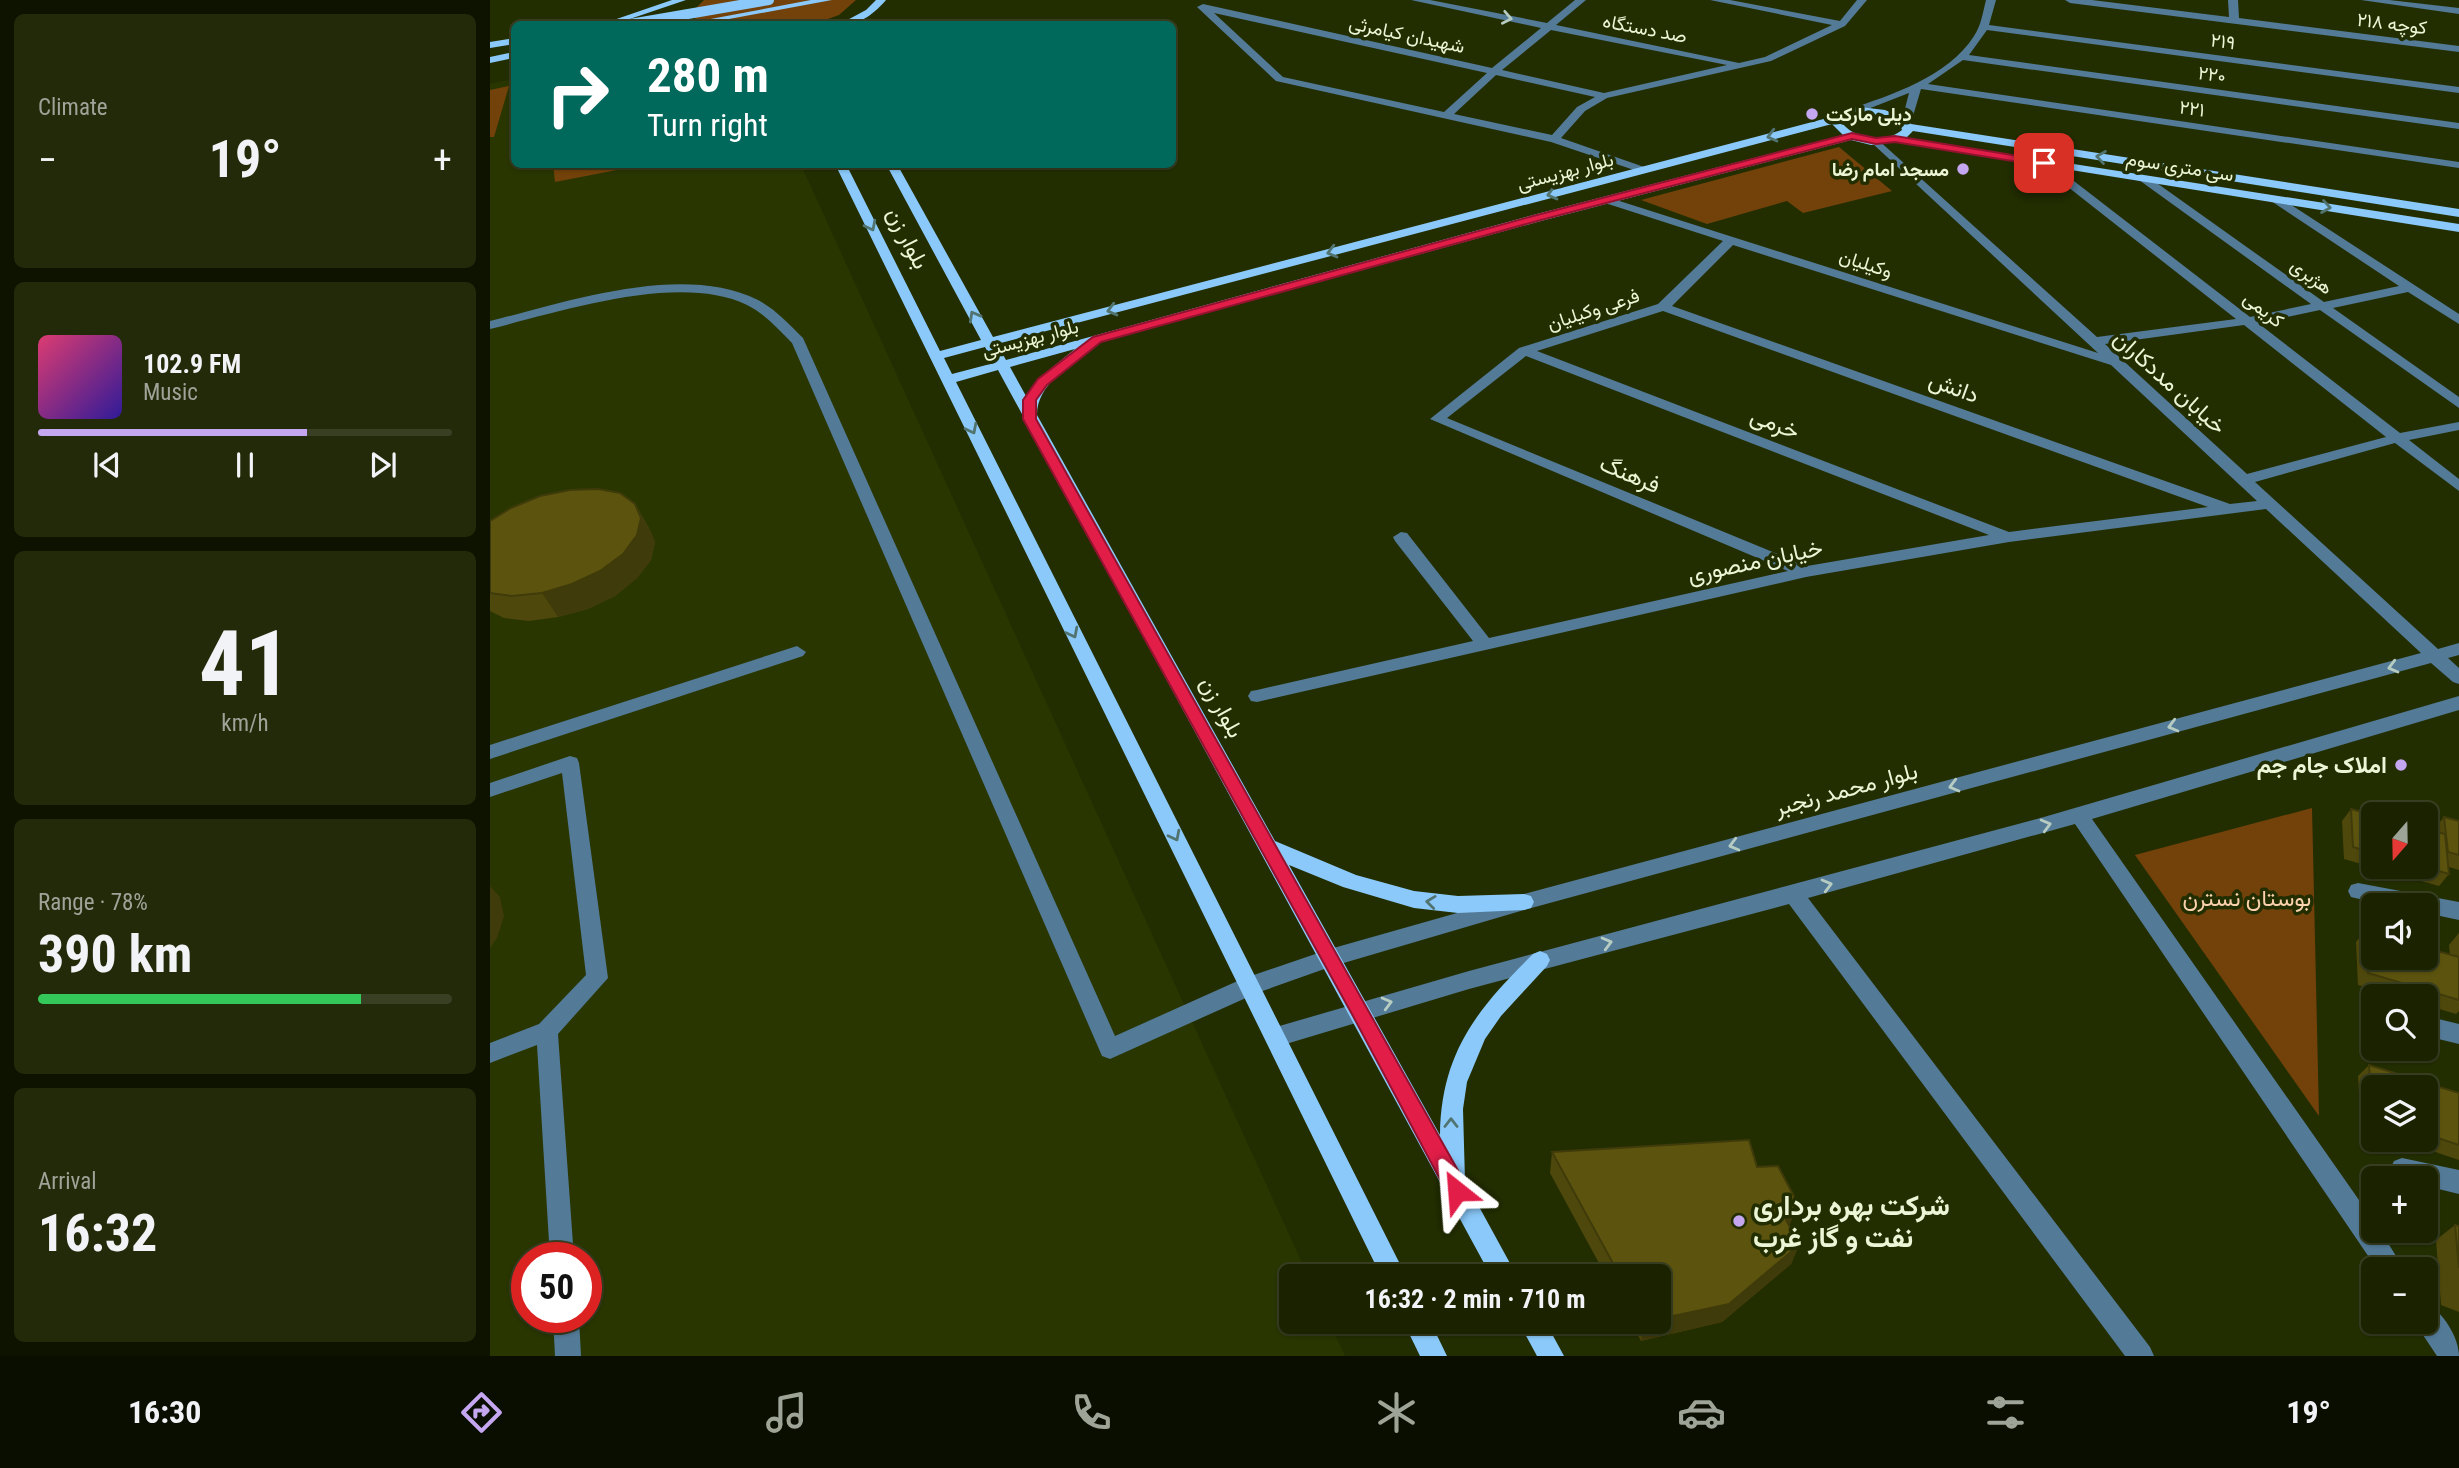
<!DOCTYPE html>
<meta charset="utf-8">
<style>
:root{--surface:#1a2200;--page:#232a0a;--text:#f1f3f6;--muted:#9fa499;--line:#383f22;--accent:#c5a7f1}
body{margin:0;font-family:"Roboto Condensed",Vazirmatn,sans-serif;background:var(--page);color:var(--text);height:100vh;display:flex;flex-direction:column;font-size:26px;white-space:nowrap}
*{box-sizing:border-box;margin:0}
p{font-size:23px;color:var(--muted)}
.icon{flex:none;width:38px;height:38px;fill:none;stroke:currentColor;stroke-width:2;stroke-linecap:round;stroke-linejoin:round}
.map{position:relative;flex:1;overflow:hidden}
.details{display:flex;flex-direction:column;gap:14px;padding:14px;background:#0e1300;width:490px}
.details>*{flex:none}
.hud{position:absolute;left:21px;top:21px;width:665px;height:147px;border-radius:10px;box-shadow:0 2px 5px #0004,0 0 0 2px var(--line);background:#00695c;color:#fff;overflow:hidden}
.needle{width:46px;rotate:200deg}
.fabs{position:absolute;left:1871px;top:802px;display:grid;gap:14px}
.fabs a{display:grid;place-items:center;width:77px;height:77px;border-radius:10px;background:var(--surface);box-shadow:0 2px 5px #0004,0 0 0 2px var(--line);font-size:35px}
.speed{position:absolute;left:21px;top:1242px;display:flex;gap:14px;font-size:35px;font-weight:700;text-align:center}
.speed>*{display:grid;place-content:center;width:91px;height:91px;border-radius:50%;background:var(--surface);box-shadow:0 2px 5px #0004,0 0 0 2px var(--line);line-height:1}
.speed .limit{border:10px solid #d22;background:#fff;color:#111}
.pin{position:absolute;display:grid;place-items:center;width:60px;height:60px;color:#fff;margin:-30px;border-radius:14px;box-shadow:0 4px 10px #0006}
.me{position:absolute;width:77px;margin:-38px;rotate:332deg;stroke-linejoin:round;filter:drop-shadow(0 0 5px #0008)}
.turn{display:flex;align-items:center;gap:24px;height:147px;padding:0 21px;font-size:32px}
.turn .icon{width:91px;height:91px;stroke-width:2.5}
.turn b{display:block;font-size:49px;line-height:60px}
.big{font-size:52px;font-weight:700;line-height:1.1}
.details .card{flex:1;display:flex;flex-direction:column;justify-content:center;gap:10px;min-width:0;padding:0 24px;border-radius:10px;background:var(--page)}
.details .dial{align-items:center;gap:0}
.dial b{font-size:91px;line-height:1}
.song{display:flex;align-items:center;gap:21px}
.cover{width:84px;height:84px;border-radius:10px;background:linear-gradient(135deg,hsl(340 70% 55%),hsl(250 70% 35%))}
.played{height:7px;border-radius:4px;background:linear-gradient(90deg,var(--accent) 65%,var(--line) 65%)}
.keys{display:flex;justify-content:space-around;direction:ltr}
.heat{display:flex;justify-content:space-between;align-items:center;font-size:38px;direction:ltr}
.charge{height:10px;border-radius:5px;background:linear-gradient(90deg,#34c759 78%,var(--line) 0)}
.trip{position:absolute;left:789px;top:1264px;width:392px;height:70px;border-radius:10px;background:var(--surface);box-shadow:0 2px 5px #0004,0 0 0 2px var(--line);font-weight:700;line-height:70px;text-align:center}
.dock{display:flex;height:112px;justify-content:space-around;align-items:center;background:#0a0e00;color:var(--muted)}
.dock .icon{width:49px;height:49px}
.dock .active{color:var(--accent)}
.dock b{font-size:32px;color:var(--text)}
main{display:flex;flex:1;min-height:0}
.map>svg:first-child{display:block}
</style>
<main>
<section class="details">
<div class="card"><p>Climate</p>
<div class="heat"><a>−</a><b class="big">19°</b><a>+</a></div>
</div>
<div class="card">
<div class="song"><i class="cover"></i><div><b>102.9 FM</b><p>Music</p></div></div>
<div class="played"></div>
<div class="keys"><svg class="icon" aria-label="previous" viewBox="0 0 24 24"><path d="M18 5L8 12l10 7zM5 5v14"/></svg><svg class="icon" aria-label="pause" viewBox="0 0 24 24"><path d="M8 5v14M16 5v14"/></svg><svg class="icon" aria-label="next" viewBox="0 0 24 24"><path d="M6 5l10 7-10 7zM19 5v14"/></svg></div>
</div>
<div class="card dial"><b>41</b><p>km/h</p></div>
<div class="card"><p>Range · 78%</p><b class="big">390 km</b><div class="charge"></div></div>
<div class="card"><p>Arrival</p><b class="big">16:32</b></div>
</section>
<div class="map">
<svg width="1969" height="1356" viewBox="0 0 1969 1356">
<rect width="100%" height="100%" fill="#232e00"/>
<!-- built -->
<path fill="#293600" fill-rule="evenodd" d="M24 79V164L311 165 818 1276H802V1321H839L855 1356H0V84ZM37 1258H96V1318H37Z"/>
<!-- green -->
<g fill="#73420a">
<polygon points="214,0 366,0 349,15 324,24 210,24 203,16 205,9"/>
<polygon points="19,86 4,137 0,137 0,90"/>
<polygon points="1349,147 1402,191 1313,213 1297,201 1217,224 1151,200"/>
<polygon points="63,164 153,164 153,165 65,182"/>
<polygon points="1822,808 1829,1116 1645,855"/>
</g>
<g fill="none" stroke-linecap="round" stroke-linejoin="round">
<!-- minor -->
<g fill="#537a97" fill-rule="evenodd">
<path d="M921 0H940L1057 23 1085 0H1096L1066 25 1249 63 1275 57 1342 25 1220 0H1240L1350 21 1367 0H1377L1355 26 1281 61 1117 98 1095 111 1071 138 1157 168 1159 170 1153 173 1061 142 786 81 707 7 713 4 1002 68 1051 28ZM724 13 997 73 954 112 793 77ZM1061 30 1237 65 1114 93 1012 70ZM1006 75 1105 97 1087 107 1062 135 964 114Z"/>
<path d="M1496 0H1506L1499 25 1969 87V93L1497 30 1479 55 1969 123V129L1473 60 1438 84 1969 162V168L1431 89 1420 126 1411 124 1419 93 1365 114H1357V110C1401 95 1458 77 1484 36 1491 26 1493 12 1496 0Z"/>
<polygon points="1575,0 1602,0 1739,17 1738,0 1748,0 1749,18 1969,46 1969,52 1580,3"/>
<polygon points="1871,0 1899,0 1969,8 1969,14"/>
<path d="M1386 138 1607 337 1746 319 1550 165V161H1558L1760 317 1821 304 1649 180V176H1657L1834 302 1909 286 1781 201V197H1789L1969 314V324L1918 292 1843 308 1969 397V408L1830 310 1768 323 1910 433 1969 422V430L1919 440 1969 479V491L1905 443 1765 482 1948 649 1969 643V655L1958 658 1969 668V684L1963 682 1941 663 1034 910 840 967 767 993 620 1059 612 1056 609 1049 302 343C288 329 275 314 257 305 189 272 70 312 0 329V321C77 302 192 262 268 300 285 309 299 324 313 338L625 1036 752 979 840 949 1034 894 1931 653 1776 509 1519 542 1316 577 767 702 761 701 758 696 761 691 767 690 983 641 905 541 903 537 911 532 917 533 999 638 1298 571 940 419 1029 348 1168 304 1233 241 1112 202V198H1120L1608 353 1382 143V139ZM1243 245 1621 365 1767 501 1740 504 1182 306ZM1173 311 1718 507 1519 532 1047 351ZM1754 325 1896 437 1757 474 1615 344ZM1036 356 1499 535 1317 566 957 418Z"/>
<polygon points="307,646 316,652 313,656 0,759 0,745"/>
<polygon points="1969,696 1969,710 1602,819 1883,1220 1883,1230 1890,1230 1914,1269 1887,1269 1585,824 1318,898 1660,1347 1664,1356 1635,1356 1299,904 979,989 786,1047 778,1044 775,1037 778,1030 786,1027 979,971 1554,817"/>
<polygon points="80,756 87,758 89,763 118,978 68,1034 84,1258 60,1258 47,1045 0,1063 0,1043 49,1024 96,975 72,773 0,797 0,783"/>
<polygon points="1868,883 1969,902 1969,920 1936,913 1936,905 1895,905 1861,897 1858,891 1861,885"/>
<polygon points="1881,1003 1883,1003 1883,1023 1873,1020 1870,1013 1873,1006"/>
<polygon points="1936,1016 1969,1024 1969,1044 1936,1036"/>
<polygon points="1912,1158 1969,1170 1969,1194 1936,1186 1936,1178 1904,1177 1900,1169 1904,1161"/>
<path d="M1936 1304C1953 1311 1969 1338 1969 1356H1947L1927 1326 1925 1321H1936Z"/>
<polygon points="63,1318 89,1318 91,1356 65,1356"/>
</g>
<!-- major -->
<g fill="#8ac9fa" fill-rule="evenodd">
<polygon points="182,0 196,0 125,24 112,24"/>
<polygon points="321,0 342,0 212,24 194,24"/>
<path d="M386 0H396C384 14 369 26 350 24L376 10Z"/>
<polygon points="24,38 24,44 0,48 0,42"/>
<polygon points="24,52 24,58 0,63 0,57"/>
<path d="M1370 107 1395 110 1419 120 1421 124 1969 209V217L1423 131 1416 138 1969 224V232L1405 142 1381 145 1361 140 1051 221 602 344V349C579 367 547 384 547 415L785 841 866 875 924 891 968 896 1034 894 1041 896 1044 902 1041 908 1034 910 968 913 924 908 853 887 799 865 950 1135C951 1053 987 1009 1043 954L1050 951 1057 954 1060 960 1057 966 1011 1016 995 1039 977 1082 973 1109 975 1181 1027 1276H1001L508 370 466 382 916 1276H891L345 164H356L450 351 491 340 396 164H407L503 337 1345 116ZM1371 113 1389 115 1410 124 1412 130C1395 144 1366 140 1352 123L1355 118ZM1342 124 1353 135 1043 215 516 360 507 344ZM495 347 504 363 462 374 454 358ZM585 349 548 379 536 396 520 367Z"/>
<polygon points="913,1321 940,1321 957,1356 930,1356"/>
<polygon points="1028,1321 1055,1321 1074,1356 1047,1356"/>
</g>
<!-- major-bridge -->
<polyline stroke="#8ac9fa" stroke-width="10" points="140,24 279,0"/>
</g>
<!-- wall -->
<g fill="#4f480c">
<polygon points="145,504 159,528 165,542 161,560 147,578 125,596 98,609 68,617 39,621 14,618 0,611 0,521"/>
<polygon points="1861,809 1883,815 1883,866 1936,866 1944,829 1954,817 1969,821 1969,870 1959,867 1959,874 1949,886 1854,859 1852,821"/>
<polygon points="1876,930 1960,955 1959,945 1969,933 1969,1011 1966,1014 1936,1005 1936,996 1904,996 1868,985 1866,942"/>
<polygon points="1879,1065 1969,1093 1969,1160 1907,1139 1936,1139 1936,1087 1883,1087 1883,1131 1871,1127 1868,1076"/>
<polygon points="1062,1152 1267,1167 1300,1224 1298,1225 1309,1245 1301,1264 1232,1322 1151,1341 1140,1321 1169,1321 1169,1276 1116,1276 1060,1173"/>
<polygon points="1965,1225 1969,1226 1969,1312 1951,1305 1946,1240"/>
</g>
<!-- shaded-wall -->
<g fill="#403b0a">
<polygon points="145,504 159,528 165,542 161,560 147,578 125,596 98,609 68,617 52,593"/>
<polygon points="0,886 10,897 14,916 7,938 0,948"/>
<polygon points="1308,1204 1300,1224 1287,1238 1295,1218"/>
<polygon points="1309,1245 1301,1264 1232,1322 1151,1341 1155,1322 1169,1321 1169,1319"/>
</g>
<!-- building -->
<g fill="#5c540e" stroke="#403b0a" stroke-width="2">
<polygon points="108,489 130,493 145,504 151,518 147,535 133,554 110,571 82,584 52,593 22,596 0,593 0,521 21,508 50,496 80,490"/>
<polygon points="1861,809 1883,815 1883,853 1863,847"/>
<polygon points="1954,817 1969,821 1969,855 1958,852"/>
<polygon points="1936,829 1955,834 1959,874 1932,866 1936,866"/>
<polygon points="1876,930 1883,932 1883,957 1936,957 1936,948 1969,957 1969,1000 1878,973"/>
<polygon points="1879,1065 1969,1093 1969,1145 1936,1134 1936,1087 1883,1087 1883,1117 1882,1116"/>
<polygon points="1259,1140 1267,1167 1288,1166 1308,1204 1295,1218 1309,1245 1239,1304 1169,1319 1169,1276 1130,1276 1062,1152"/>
<polygon points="1965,1225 1969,1226 1969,1268"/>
</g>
<!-- one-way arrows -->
<defs><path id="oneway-chevron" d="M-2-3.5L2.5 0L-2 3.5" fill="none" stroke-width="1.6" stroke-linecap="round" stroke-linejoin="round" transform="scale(1.75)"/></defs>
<g stroke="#b6cbc1">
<use href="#oneway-chevron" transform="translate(1017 18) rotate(11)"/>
<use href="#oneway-chevron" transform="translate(1903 667) rotate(165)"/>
<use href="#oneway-chevron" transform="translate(1683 726) rotate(165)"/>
<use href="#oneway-chevron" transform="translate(1464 786) rotate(165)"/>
<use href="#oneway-chevron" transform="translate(1556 825) rotate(-15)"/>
<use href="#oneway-chevron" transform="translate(1244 845) rotate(165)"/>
<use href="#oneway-chevron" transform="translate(1337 885) rotate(-15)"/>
<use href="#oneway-chevron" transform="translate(1117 943) rotate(-15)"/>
<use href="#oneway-chevron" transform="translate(897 1003) rotate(-15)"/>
</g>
<g stroke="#517470">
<use href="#oneway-chevron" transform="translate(1282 136) rotate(165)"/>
<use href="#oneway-chevron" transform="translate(1611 157) rotate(-171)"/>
<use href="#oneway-chevron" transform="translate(1062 194) rotate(165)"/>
<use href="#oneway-chevron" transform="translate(1836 207) rotate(9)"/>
<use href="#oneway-chevron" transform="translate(381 226) rotate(63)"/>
<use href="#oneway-chevron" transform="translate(842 252) rotate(165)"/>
<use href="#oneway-chevron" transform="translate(622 310) rotate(165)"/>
<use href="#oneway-chevron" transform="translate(484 316) rotate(-119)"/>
<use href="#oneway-chevron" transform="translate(482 429) rotate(63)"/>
<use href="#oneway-chevron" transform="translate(583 633) rotate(63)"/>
<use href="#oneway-chevron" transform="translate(685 836) rotate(63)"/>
<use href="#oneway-chevron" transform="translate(941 902) rotate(-173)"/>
<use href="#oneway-chevron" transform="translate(961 1123) rotate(-90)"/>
</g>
<!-- route -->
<polygon fill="#e11d48" stroke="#92132f" stroke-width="2" points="1362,133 1386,138 1405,136 1554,160 1559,163 1554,166 1405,142 1386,144 1362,139 1051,220 611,342 557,385 546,400 546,419 975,1183 978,1191 975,1198 967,1201 960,1198 863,1016 533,419 533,400 548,379 603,337 1043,216"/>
<!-- markers -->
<g fill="#c5a7f1" stroke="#232e00" stroke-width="2.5">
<circle cx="1322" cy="114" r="7"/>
<circle cx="1473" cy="169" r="7"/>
<circle cx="1911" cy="765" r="7"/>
<circle cx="1249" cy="1221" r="7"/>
</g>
<g text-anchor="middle" stroke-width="7" stroke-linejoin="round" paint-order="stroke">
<!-- far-street labels -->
<g font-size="19" fill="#ecf6d7" stroke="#232e00">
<text transform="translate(1902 23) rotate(7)" y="7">کوچه ۲۱۸</text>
<text transform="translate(1155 28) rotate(11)" y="7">صد دستگاه</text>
<text transform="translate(917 34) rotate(12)" y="7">شهیدان کیامرثی</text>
<text transform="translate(1733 41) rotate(8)" y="7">۲۱۹</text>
<text transform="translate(1722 74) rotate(8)" y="7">۲۲۰</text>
<text transform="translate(1702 108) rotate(8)" y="7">۲۲۱</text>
<text transform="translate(1690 166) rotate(9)" y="7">سی متری سوم</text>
<text transform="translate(1075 171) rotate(-15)" y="7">بلوار بهزیستی</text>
<text transform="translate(1376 263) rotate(18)" y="7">وکیلیان</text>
<text transform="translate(1822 276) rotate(36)" y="7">هژبری</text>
<text transform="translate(1103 309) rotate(-18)" y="7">فرعی وکیلیان</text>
<text transform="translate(1774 309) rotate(38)" y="7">کریمی</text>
<text transform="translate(540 338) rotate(-15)" y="7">بلوار بهزیستی</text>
</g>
<!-- far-poi labels -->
<g font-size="19" font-weight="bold" fill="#ecf6d7" stroke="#232e00" text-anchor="start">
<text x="1336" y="121">دیلی مارکت</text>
<text x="1459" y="176" text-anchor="end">مسجد امام رضا</text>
</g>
<!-- street labels -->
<g font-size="23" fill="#ecf6d7" stroke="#232e00">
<text transform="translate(418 238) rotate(63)" y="8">بلوار زن</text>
<text transform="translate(1680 382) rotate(42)" y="8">خیابان مددکاران</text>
<text transform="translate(1464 387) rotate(20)" y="8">دانش</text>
<text transform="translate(1285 423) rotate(21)" y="8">خرمی</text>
<text transform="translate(1140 474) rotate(23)" y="8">فرهنگ</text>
<text transform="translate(1265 561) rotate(-12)" y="8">خیابان منصوری</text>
<text transform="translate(732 707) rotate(61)" y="8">بلوار زن</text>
<text transform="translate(1356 789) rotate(-15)" y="8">بلوار محمد رنجبر</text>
</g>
<!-- poi labels -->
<g font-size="23" font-weight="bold" fill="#ecf6d7" stroke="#232e00" text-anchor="end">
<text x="1897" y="773">املاک جام جم</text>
</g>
<!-- park labels -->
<g font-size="23" fill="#fdd2ae" stroke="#232e00">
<text x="1757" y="906">بوستان نسترن</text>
</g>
<!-- near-poi labels -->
<g font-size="28" font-weight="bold" fill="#ecf6d7" stroke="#232e00" text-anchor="start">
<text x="1263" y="1215">شرکت بهره برداری<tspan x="1263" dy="32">نفت و گاز غرب</tspan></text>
</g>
</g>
</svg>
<div class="fabs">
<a><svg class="needle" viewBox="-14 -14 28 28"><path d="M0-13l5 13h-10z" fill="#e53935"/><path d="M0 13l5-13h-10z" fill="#9fa499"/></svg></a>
<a><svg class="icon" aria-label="sound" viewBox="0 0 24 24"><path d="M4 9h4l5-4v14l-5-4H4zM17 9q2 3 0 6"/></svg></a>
<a><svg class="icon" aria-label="search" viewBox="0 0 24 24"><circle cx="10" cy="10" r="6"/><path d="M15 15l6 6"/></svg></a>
<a><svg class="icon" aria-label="layers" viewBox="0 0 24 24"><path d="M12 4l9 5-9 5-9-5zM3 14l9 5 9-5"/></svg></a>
<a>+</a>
<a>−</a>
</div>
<div class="speed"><div class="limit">50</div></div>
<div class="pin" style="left:1554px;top:163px;background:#d93025"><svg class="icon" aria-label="arrive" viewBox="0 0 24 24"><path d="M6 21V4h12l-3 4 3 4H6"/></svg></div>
<svg class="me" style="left:967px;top:1191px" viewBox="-20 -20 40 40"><path d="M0-17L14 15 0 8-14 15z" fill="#e11d48" stroke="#fff" stroke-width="4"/></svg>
<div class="trip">16:32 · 2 min · 710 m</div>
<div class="hud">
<div class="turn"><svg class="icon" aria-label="right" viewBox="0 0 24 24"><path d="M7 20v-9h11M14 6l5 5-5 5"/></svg><div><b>280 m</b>Turn right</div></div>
</div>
</div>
</main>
<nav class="dock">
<b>16:30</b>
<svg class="icon active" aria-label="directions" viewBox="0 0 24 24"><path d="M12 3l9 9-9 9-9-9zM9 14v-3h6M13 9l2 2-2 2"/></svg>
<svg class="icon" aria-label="music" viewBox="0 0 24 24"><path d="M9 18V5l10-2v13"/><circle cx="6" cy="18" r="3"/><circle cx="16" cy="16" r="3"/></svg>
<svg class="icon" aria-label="phone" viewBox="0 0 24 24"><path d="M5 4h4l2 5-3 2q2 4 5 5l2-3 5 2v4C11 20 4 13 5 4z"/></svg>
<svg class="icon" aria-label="climate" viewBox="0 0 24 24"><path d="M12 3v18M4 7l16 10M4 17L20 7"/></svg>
<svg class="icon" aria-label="car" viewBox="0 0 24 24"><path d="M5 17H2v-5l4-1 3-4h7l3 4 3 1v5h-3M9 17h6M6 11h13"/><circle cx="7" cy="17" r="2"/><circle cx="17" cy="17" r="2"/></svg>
<svg class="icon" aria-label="filters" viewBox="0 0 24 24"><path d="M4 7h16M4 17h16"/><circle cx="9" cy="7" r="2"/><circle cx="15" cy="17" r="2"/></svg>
<b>19°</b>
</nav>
